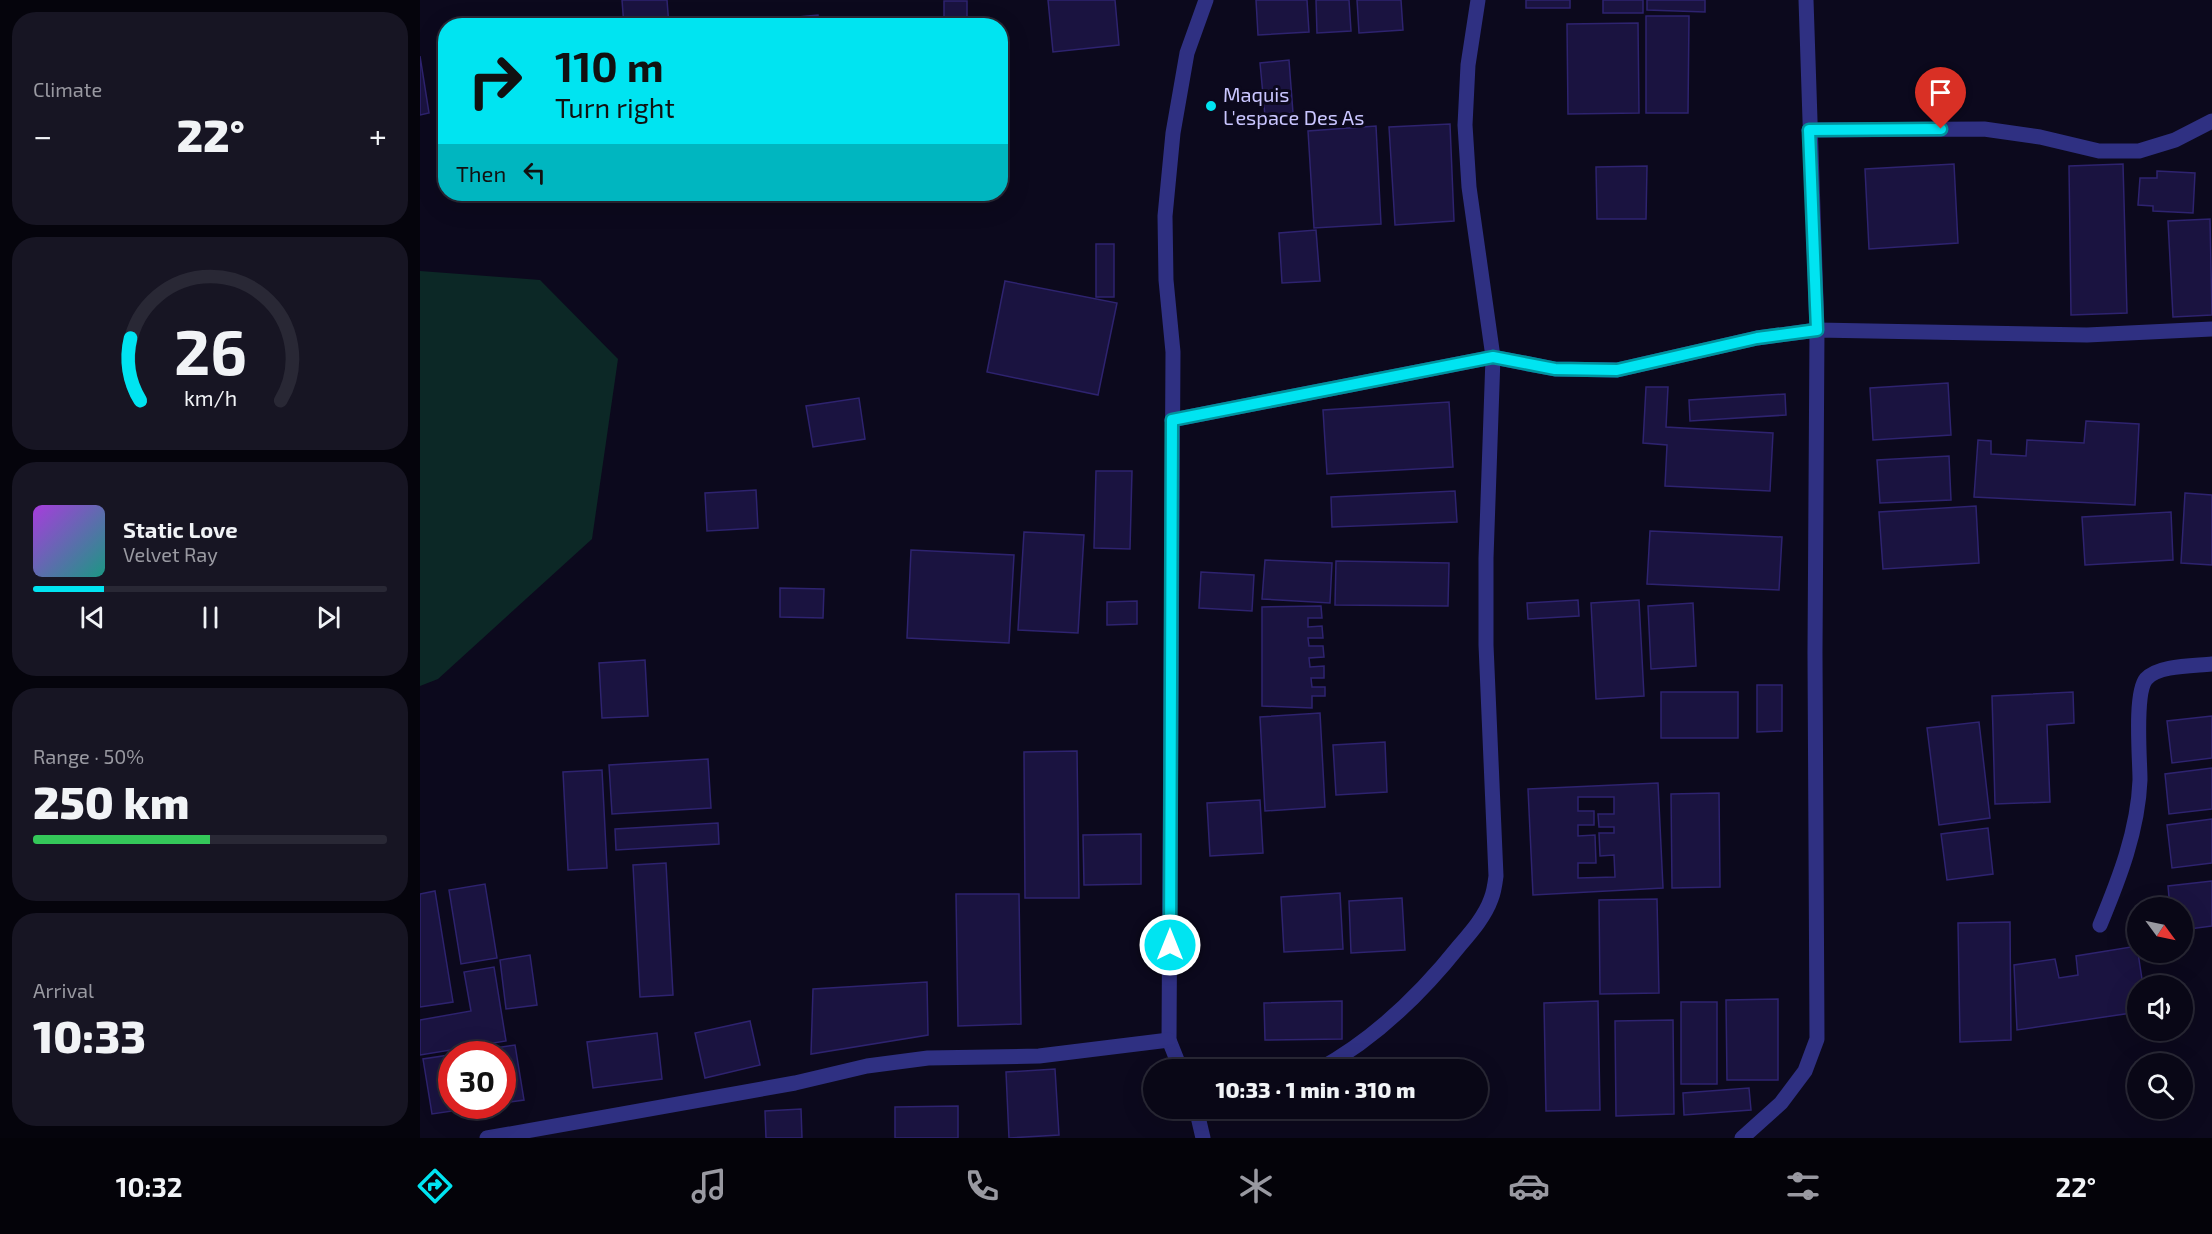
<!DOCTYPE html>
<meta charset="utf-8">
<style>
:root{--surface:#090716;--page:#171523;--text:#f1f3f6;--muted:#9999a1;--line:#292835;--accent:#00e4f1}
body{margin:0;font-family:"Exo 2",sans-serif;background:var(--page);color:var(--text);height:100vh;display:flex;flex-direction:column;font-size:22px;white-space:nowrap}
*{box-sizing:border-box;margin:0}
p{font-size:20px;color:var(--muted)}
.icon{flex:none;width:33px;height:33px;fill:none;stroke:currentColor;stroke-width:2;stroke-linecap:round;stroke-linejoin:round}
.map{position:relative;flex:1;overflow:hidden}
.side{display:flex;flex-direction:column;gap:12px;padding:12px;background:#05040c;width:420px}
.side>*{flex:none}
.guide{position:absolute;left:18px;top:18px;width:570px;height:183px;border-radius:24px;box-shadow:0 6px 24px #0002,0 0 0 2px var(--line);background:#00e4f1;color:#111;overflow:hidden}
.needle{width:39px;rotate:123deg}
.fabs{position:absolute;left:1707px;top:897px;display:grid;gap:12px}
.fabs a{display:grid;place-items:center;width:66px;height:66px;border-radius:50%;background:var(--surface);box-shadow:0 6px 24px #0002,0 0 0 2px var(--line);font-size:30px}
.speed{position:absolute;left:18px;top:1041px;display:flex;gap:12px;font-size:30px;font-weight:700;text-align:center}
.speed>*{display:grid;place-content:center;width:78px;height:78px;border-radius:50%;background:var(--surface);box-shadow:0 6px 24px #0002,0 0 0 2px var(--line);line-height:1}
.speed .limit{border:9px solid #d22;background:#fff;color:#111}
.pin{position:absolute;display:grid;place-items:center;width:51px;height:51px;color:#fff;margin:-62px -26px;border-radius:50% 50% 50% 0;rotate:-45deg;box-shadow:0 0 6px #0007}
.pin .icon{rotate:45deg}
.me{position:absolute;width:66px;margin:-33px;rotate:0deg;stroke-linejoin:round;filter:drop-shadow(0 0 4px #0008)}
.turn{display:flex;align-items:center;gap:21px;height:126px;padding:0 18px;font-size:27px}
.turn .icon{width:78px;height:78px;stroke-width:2.5}
.turn b{display:block;font-size:42px;line-height:51px}
.then{display:flex;align-items:center;height:57px;padding:0 18px;background:#0003;gap:12px;font-size:22px}
.big{font-size:45px;font-weight:800;line-height:1.1}
.side .widget{flex:1;display:flex;flex-direction:column;justify-content:center;gap:9px;min-width:0;padding:0 21px;border-radius:24px;background:var(--page)}
.side .dial{align-items:center;gap:0}
.dial svg{height:156px;overflow:visible;fill:none;stroke:var(--line);stroke-width:7;stroke-linecap:round;text-anchor:middle}
.dial text{fill:var(--text);stroke:none}
.song{display:flex;align-items:center;gap:18px}
.cover{width:72px;height:72px;border-radius:9px;background:linear-gradient(135deg,hsl(280 70% 55%),hsl(170 70% 35%))}
.played{height:6px;border-radius:3px;background:linear-gradient(90deg,var(--accent) 20%,var(--line) 20%)}
.keys{display:flex;justify-content:space-around;direction:ltr}
.heat{display:flex;justify-content:space-between;align-items:center;font-size:33px;direction:ltr}
.charge{height:9px;border-radius:4px;background:linear-gradient(90deg,#34c759 50%,var(--line) 0)}
.trip{position:absolute;left:723px;top:1059px;width:345px;height:60px;border-radius:30px;background:var(--surface);box-shadow:0 6px 24px #0002,0 0 0 2px var(--line);font-weight:800;line-height:60px;text-align:center}
.tabs{display:flex;height:96px;justify-content:space-around;align-items:center;background:#040309;color:var(--muted)}
.tabs .icon{width:42px;height:42px}
.tabs .on{color:var(--accent)}
.tabs b{font-size:27px;color:var(--text)}
main{display:flex;flex:1;min-height:0}
.map>svg:first-child{display:block}
</style>
<main>
<section class="side">
<div class="widget"><p>Climate</p>
<div class="heat"><a>−</a><b class="big">22°</b><a>+</a></div>
</div>
<div class="widget dial"><svg viewBox="0 0 100 80">
<path d="M14 69A42 42 0 1 1 86 69"/>
<path d="M14 69A42 42 0 0 1 9 37" stroke="#00e4f1"/>
<text x="50" y="56" font-size="32" font-weight="700">26</text>
<text x="50" y="72" font-size="11">km/h</text>
</svg></div>
<div class="widget">
<div class="song"><i class="cover"></i><div><b>Static Love</b><p>Velvet Ray</p></div></div>
<div class="played"></div>
<div class="keys"><svg class="icon" aria-label="previous" viewBox="0 0 24 24"><path d="M18 5L8 12l10 7zM5 5v14"/></svg><svg class="icon" aria-label="pause" viewBox="0 0 24 24"><path d="M8 5v14M16 5v14"/></svg><svg class="icon" aria-label="next" viewBox="0 0 24 24"><path d="M6 5l10 7-10 7zM19 5v14"/></svg></div>
</div>
<div class="widget"><p>Range · 50%</p><b class="big">250 km</b><div class="charge"></div></div>
<div class="widget"><p>Arrival</p><b class="big">10:33</b></div>
</section>
<div class="map">
<svg width="1792" height="1138" viewBox="0 0 1792 1138">
<rect width="100%" height="100%" fill="#0c091d"/>
<!-- green -->
<polygon fill="#0c2826" points="0,271 120,280 198,359 172,539 18,679 0,686"/>
<!-- building -->
<g fill="#1a1340" stroke="#2e236f" stroke-width="1.5" fill-rule="evenodd">
<polygon points="202,0 247,0 249,26 204,26"/>
<polygon points="628,0 695,0 699,45 633,52"/>
<polygon points="836,0 887,0 889,32 838,35"/>
<polygon points="896,0 929,0 931,31 897,33"/>
<polygon points="937,0 981,0 983,30 939,33"/>
<rect x="1106" y="0" width="44" height="8"/>
<rect x="1183" y="0" width="40" height="13"/>
<polygon points="1227,0 1285,0 1285,12 1227,10"/>
<rect x="524" y="1" width="23" height="25"/>
<polygon points="398,15 399,26 358,26 357,19"/>
<polygon points="1226,16 1269,16 1268,113 1226,113"/>
<polygon points="1218,23 1219,113 1148,114 1147,24"/>
<polygon points="0,56 9,113 0,115"/>
<polygon points="869,60 873,113 845,116 840,63"/>
<polygon points="1030,124 1034,221 975,225 969,127"/>
<polygon points="956,126 961,224 894,228 888,131"/>
<polygon points="1534,164 1538,243 1449,249 1445,169"/>
<polygon points="1703,164 1707,313 1651,315 1649,166"/>
<polygon points="1227,166 1226,219 1177,219 1176,167"/>
<polygon points="1737,171 1775,173 1773,213 1733,211 1733,206 1718,205 1720,178 1737,178"/>
<polygon points="1790,219 1792,315 1753,317 1748,221"/>
<polygon points="896,230 900,281 862,283 859,233"/>
<rect x="676" y="244" width="18" height="53"/>
<polygon points="585,281 697,303 678,395 567,372"/>
<polygon points="1528,383 1531,435 1453,440 1450,388"/>
<polygon points="1226,387 1248,387 1246,427 1353,433 1350,491 1245,486 1247,445 1223,443"/>
<polygon points="1365,394 1366,415 1270,421 1269,400"/>
<polygon points="439,398 445,439 393,447 386,406"/>
<polygon points="1029,402 1033,467 907,474 903,410"/>
<polygon points="1666,421 1719,424 1715,505 1554,497 1558,440 1571,441 1571,454 1606,456 1607,440 1664,443"/>
<polygon points="1529,456 1531,500 1460,503 1457,460"/>
<polygon points="676,471 712,471 710,549 674,548"/>
<polygon points="336,490 338,528 287,531 285,493"/>
<polygon points="1035,491 1037,522 912,527 911,497"/>
<polygon points="1765,493 1792,495 1792,565 1761,563"/>
<polygon points="1556,506 1559,563 1463,569 1459,512"/>
<polygon points="1751,512 1753,560 1665,565 1662,517"/>
<polygon points="1230,531 1362,537 1359,590 1227,584"/>
<polygon points="604,532 664,535 658,633 598,630"/>
<polygon points="491,550 594,555 589,643 487,638"/>
<polygon points="845,560 912,563 910,603 842,599"/>
<polygon points="916,561 1029,563 1028,606 915,605"/>
<polygon points="781,572 834,575 832,611 779,608"/>
<polygon points="360,588 404,589 403,618 360,617"/>
<polygon points="1158,600 1159,616 1108,619 1107,603"/>
<polygon points="1219,600 1224,696 1176,699 1171,603"/>
<polygon points="717,601 717,624 687,625 687,602"/>
<polygon points="1273,603 1276,666 1231,669 1228,606"/>
<polygon points="901,606 902,618 888,618 888,627 902,626 903,638 888,638 889,646 903,646 904,657 889,658 890,667 904,666 904,678 891,678 892,687 905,687 905,696 892,696 892,708 842,706 842,607"/>
<polygon points="225,660 228,716 182,718 179,663"/>
<polygon points="1337,685 1362,685 1362,731 1337,732"/>
<rect x="1241" y="692" width="77" height="46"/>
<polygon points="1653,692 1654,723 1627,725 1630,802 1575,804 1572,696"/>
<polygon points="900,713 905,807 845,811 840,717"/>
<polygon points="1792,716 1792,758 1752,763 1747,721"/>
<polygon points="1559,722 1570,818 1519,825 1507,728"/>
<polygon points="965,742 967,792 916,795 913,745"/>
<polygon points="657,751 659,898 605,898 604,752"/>
<polygon points="288,759 291,808 192,814 189,765"/>
<polygon points="1792,768 1792,809 1749,814 1745,774"/>
<polygon points="182,770 187,868 148,870 143,772"/>
<path d="M1238 783 1243 888 1113 895 1108 789ZM1158 797H1194V814H1178L1179 827H1194V833H1179L1180 856 1194 855 1195 877 1158 878V863H1176L1175 835 1158 836V825H1174V811H1158Z"/>
<polygon points="1299,793 1300,887 1252,888 1251,794"/>
<polygon points="840,800 843,853 790,856 787,803"/>
<polygon points="1792,819 1792,863 1752,868 1747,825"/>
<polygon points="298,823 299,844 196,850 195,829"/>
<polygon points="1568,828 1573,874 1527,880 1521,834"/>
<polygon points="721,834 721,884 664,885 663,835"/>
<polygon points="246,863 253,995 220,997 213,865"/>
<polygon points="1792,881 1792,926 1762,930 1762,908 1750,908 1748,886"/>
<polygon points="65,884 77,958 41,964 29,890"/>
<polygon points="15,891 33,1002 0,1007 0,894"/>
<polygon points="920,893 923,949 864,952 861,897"/>
<polygon points="536,894 599,894 601,1024 538,1026"/>
<polygon points="982,898 985,950 931,953 929,901"/>
<polygon points="1237,899 1239,993 1180,994 1179,900"/>
<polygon points="1590,922 1591,1040 1540,1042 1538,923"/>
<polygon points="1717,946 1723,986 1718,986 1718,1012 1597,1030 1594,965 1635,959 1639,978 1658,975 1656,956"/>
<polygon points="110,955 117,1005 86,1009 80,960"/>
<polygon points="74,967 86,1041 0,1055 0,1020 51,1011 44,972"/>
<polygon points="507,982 508,1035 391,1054 393,989"/>
<polygon points="1358,999 1358,1080 1307,1080 1306,1000"/>
<polygon points="922,1001 922,1039 845,1040 844,1003"/>
<polygon points="1178,1001 1180,1110 1126,1111 1124,1003"/>
<rect x="1261" y="1002" width="36" height="82"/>
<polygon points="1253,1020 1254,1114 1196,1116 1195,1021"/>
<polygon points="330,1021 340,1065 285,1078 275,1033"/>
<polygon points="237,1033 242,1079 173,1088 167,1042"/>
<polygon points="95,1045 104,1100 82,1103 82,1054 32,1054 32,1106 66,1106 12,1114 3,1059"/>
<polygon points="635,1069 639,1135 589,1138 586,1072"/>
<polygon points="1329,1088 1331,1110 1264,1115 1263,1093"/>
<polygon points="538,1106 538,1138 475,1138 475,1107"/>
<polygon points="381,1109 382,1138 346,1138 345,1111"/>
</g>
<g fill="none" stroke-linecap="round" stroke-linejoin="round">
<!-- street -->
<g stroke="#2f3082" stroke-width="15">
<polyline points="1389,130 1564,129 1620,137 1679,151 1719,151 1755,140 1792,121"/>
<polyline points="752,420 1073,357 1135,369 1197,370 1337,338 1397,330 1667,335 1792,329"/>
<path d="M1680 925C1699 879 1718 831 1720 780 1720 759 1714 694 1726 679 1738 665 1774 666 1792 664"/>
<polyline points="761,1070 749,1040 753,352 746,280 745,216 753,133 767,53 786,0"/>
<path d="M898 1070C955 1039 1001 994 1040 945 1052 931 1065 916 1071 899 1074 892 1075 884 1076 876L1066 645V558L1073 357 1049 187 1045 125 1048 65 1058 0"/>
<polyline points="776,1108 783,1138"/>
<polyline points="778,1114 794,1108"/>
<polyline points="67,1138 375,1083 447,1066 508,1058 619,1056 749,1040"/>
<polyline points="1322,1138 1361,1103 1385,1071 1397,1039 1395,653 1397,330 1386,0"/>
</g>
</g>
<g fill="none" stroke-linecap="round" stroke-linejoin="round">
<defs>
<polyline id="route" points="750,945 752,420 1073,357 1135,369 1197,370 1337,338 1397,330 1389,130 1521,129"/>
</defs>
<!-- route casing -->
<use href="#route" stroke="#00949d" stroke-width="15"/>
<!-- route -->
<use href="#route" stroke="#00e4f1" stroke-width="10"/>
</g>
<!-- markers -->
<circle fill="#00e4f1" stroke="#0c091d" stroke-width="2" cx="791" cy="106" r="6"/>
<g text-anchor="middle" stroke-width="6" stroke-linejoin="round" paint-order="stroke">
<!-- poi labels -->
<g font-size="20" fill="#cac6ff" stroke="#0c091d" text-anchor="start">
<text x="803" y="102">Maquis<tspan x="803" dy="23">L'espace Des As</tspan></text>
</g>
</g>
</svg>
<div class="fabs">
<a><svg class="needle" viewBox="-14 -14 28 28"><path d="M0-13l5 13h-10z" fill="#e53935"/><path d="M0 13l5-13h-10z" fill="#9999a1"/></svg></a>
<a><svg class="icon" aria-label="sound" viewBox="0 0 24 24"><path d="M4 9h4l5-4v14l-5-4H4zM17 9q2 3 0 6"/></svg></a>
<a><svg class="icon" aria-label="search" viewBox="0 0 24 24"><circle cx="10" cy="10" r="6"/><path d="M15 15l6 6"/></svg></a>
</div>
<div class="speed"><div class="limit">30</div></div>
<div class="pin" style="left:1521px;top:129px;background:#d93025"><svg class="icon" aria-label="arrive" viewBox="0 0 24 24"><path d="M6 21V4h12l-3 4 3 4H6"/></svg></div>
<svg class="me" style="left:750px;top:945px" viewBox="-20 -20 40 40"><circle r="17" fill="#00e4f1" stroke="#fff" stroke-width="3"/><path d="M0-11L8 9 0 5-8 9z" fill="#fff"/></svg>
<div class="trip">10:33 · 1 min · 310 m</div>
<div class="guide">
<div class="turn"><svg class="icon" aria-label="right" viewBox="0 0 24 24"><path d="M7 20v-9h11M14 6l5 5-5 5"/></svg><div><b>110 m</b>Turn right</div></div>
<div class="then">Then<svg class="icon" aria-label="left" viewBox="0 0 24 24"><path d="M17 20v-9H6M10 6l-5 5 5 5"/></svg></div>
</div>
</div>
</main>
<nav class="tabs">
<b>10:32</b>
<svg class="icon on" aria-label="directions" viewBox="0 0 24 24"><path d="M12 3l9 9-9 9-9-9zM9 14v-3h6M13 9l2 2-2 2"/></svg>
<svg class="icon" aria-label="music" viewBox="0 0 24 24"><path d="M9 18V5l10-2v13"/><circle cx="6" cy="18" r="3"/><circle cx="16" cy="16" r="3"/></svg>
<svg class="icon" aria-label="phone" viewBox="0 0 24 24"><path d="M5 4h4l2 5-3 2q2 4 5 5l2-3 5 2v4C11 20 4 13 5 4z"/></svg>
<svg class="icon" aria-label="climate" viewBox="0 0 24 24"><path d="M12 3v18M4 7l16 10M4 17L20 7"/></svg>
<svg class="icon" aria-label="car" viewBox="0 0 24 24"><path d="M5 17H2v-5l4-1 3-4h7l3 4 3 1v5h-3M9 17h6M6 11h13"/><circle cx="7" cy="17" r="2"/><circle cx="17" cy="17" r="2"/></svg>
<svg class="icon" aria-label="filters" viewBox="0 0 24 24"><path d="M4 7h16M4 17h16"/><circle cx="9" cy="7" r="2"/><circle cx="15" cy="17" r="2"/></svg>
<b>22°</b>
</nav>
